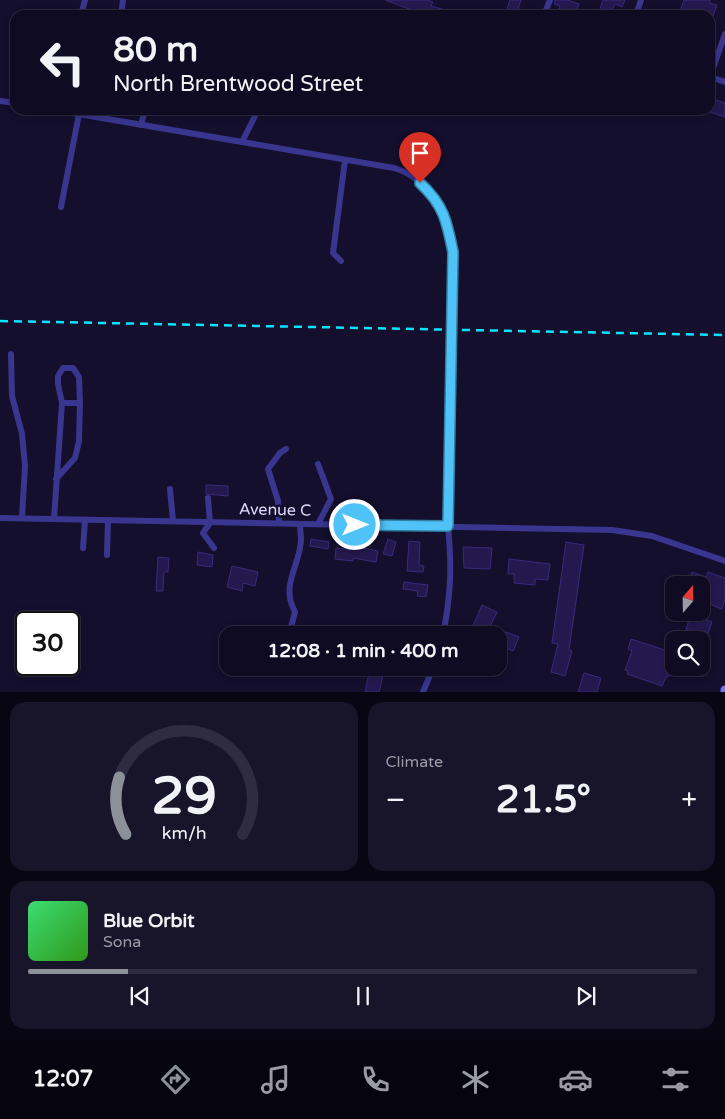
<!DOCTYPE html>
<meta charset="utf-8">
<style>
:root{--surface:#0f0b22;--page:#18142a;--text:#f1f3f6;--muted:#9b9ba5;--line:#2f2b40;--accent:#8c9099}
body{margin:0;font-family:"Varela Round",sans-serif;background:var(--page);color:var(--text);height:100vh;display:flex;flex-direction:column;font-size:19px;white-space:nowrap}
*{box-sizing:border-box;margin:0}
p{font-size:16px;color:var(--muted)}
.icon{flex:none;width:28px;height:28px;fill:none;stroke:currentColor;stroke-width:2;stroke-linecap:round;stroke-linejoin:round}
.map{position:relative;height:692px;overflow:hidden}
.sheet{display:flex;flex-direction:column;gap:10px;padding:10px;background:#080613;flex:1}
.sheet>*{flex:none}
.top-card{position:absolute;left:10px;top:10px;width:705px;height:105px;border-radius:15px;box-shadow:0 2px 8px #0003,0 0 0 1px var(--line);background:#0f0b22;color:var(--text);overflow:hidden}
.needle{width:32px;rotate:20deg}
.buttons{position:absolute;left:665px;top:576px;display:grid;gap:10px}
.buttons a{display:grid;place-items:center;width:45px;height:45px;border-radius:10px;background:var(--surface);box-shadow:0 2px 8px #0003,0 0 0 1px var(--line);font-size:25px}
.speed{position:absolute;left:15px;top:611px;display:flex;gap:10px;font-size:25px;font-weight:700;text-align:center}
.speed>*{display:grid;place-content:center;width:65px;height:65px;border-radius:50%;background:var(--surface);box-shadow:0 2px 8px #0003,0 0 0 1px var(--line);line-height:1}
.speed .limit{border:2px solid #111;border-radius:8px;background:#fff;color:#111}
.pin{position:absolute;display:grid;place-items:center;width:42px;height:42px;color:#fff;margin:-51px -21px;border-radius:50% 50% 50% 0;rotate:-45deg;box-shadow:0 0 5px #0007}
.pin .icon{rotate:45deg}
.me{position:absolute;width:55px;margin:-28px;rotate:90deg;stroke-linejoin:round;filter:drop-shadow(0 0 4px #0008)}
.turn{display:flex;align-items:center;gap:18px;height:105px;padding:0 20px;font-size:22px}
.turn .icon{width:65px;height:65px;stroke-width:2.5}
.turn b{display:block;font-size:35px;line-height:42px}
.big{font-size:38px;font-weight:800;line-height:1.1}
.sheet .tile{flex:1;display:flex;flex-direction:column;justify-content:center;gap:8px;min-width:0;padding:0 18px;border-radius:15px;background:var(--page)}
.sheet .dial{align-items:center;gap:0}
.dial svg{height:130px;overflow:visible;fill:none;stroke:var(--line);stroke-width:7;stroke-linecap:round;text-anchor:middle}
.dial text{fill:var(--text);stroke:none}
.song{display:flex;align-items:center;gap:15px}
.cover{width:60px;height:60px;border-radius:8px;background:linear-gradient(135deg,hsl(140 70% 55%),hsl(110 70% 35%))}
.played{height:5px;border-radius:2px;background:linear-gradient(90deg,var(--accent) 15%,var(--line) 15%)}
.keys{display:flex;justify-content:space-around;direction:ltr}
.heat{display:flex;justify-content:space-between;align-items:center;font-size:28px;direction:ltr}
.sheet .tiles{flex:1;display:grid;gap:10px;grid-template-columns:1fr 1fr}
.tile:last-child{grid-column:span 2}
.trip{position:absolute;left:219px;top:626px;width:288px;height:50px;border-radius:15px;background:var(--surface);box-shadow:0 2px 8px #0003,0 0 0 1px var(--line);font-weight:800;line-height:50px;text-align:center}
.dock{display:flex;height:80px;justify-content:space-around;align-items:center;background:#06040e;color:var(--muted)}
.dock .icon{width:35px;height:35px}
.dock .selected{color:var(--accent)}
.dock b{font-size:22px;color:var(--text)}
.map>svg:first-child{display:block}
</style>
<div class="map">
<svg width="725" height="692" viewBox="0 0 725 692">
<rect width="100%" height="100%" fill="#140f2d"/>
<!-- building -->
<g fill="#24194f" stroke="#3a297d">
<polygon points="385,0 428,0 433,2 431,6 445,10 443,15 414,15 410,13 412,10"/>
<polygon points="510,0 521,0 516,15 505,15"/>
<polygon points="555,0 567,0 579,4 575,15 558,13 560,6 554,4"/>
<polygon points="603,0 625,0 622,7 615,4 609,15 598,15"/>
<polygon points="684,0 710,0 709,3 717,5 713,16 707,13 691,15 680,11"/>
<polygon points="710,98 725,103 725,117 710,112"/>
<polygon points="206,485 228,486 228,496 206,494"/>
<polygon points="311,539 329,542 328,549 310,546"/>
<polygon points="388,539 396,542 392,556 383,554"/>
<polygon points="409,541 420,542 419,565 424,566 423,572 407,571"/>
<polygon points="566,542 584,545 569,650 572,651 565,676 551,672 558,644 552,643"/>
<polygon points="359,547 378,551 376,562 353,558 353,561 335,559 336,548 358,550"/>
<polygon points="463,547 492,548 490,569 464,568"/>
<polygon points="198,552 213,555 212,567 197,565"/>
<polygon points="158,557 169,558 168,572 164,572 163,591 156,591"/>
<polygon points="509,559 550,564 548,580 535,579 535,585 514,583 514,574 508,574"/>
<polygon points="232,566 258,572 255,586 243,583 242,591 227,587"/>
<polygon points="692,572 706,577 708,572 725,578 725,599 722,609 701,601 701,585 688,585"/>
<polygon points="404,582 428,585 426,597 417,596 418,591 403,589"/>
<polygon points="482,605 497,612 486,635 472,628"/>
<polygon points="691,614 712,622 707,636 686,629"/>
<polygon points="506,632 519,637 513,651 500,645"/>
<polygon points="631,639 674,653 668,677 666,677 662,686 627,674 628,671 625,670 632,651 628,649"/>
<polygon points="370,668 385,668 379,692 365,692"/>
<polygon points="584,673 601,678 597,692 578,692"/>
</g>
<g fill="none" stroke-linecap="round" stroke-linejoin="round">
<!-- minor -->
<g stroke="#39368f" stroke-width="6">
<polyline points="81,15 85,0"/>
<polyline points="121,15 123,0"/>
<polyline points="544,15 550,0"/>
<polyline points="636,15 641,0"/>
<polyline points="710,77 725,34"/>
<polyline points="710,77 725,82"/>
<polyline points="0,101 15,103"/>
<path d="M55 110 394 168C433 180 446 216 453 253L448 526C452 567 451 594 443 635"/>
<polyline points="141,125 145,110"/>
<polyline points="242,142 258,110"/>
<polyline points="61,207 79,114"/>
<polyline points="341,261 333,253 345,160"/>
<polyline points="11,354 12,396 22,434 25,466 22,518"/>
<polyline points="62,403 58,384 58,376 63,368 73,368 79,377 80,403"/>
<polyline points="318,464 331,499 318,524"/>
<polyline points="170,489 173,521"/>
<polyline points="208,498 210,523 203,533 214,548"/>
<polyline points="0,518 612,530 652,536 725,561"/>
<polyline points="54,519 62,403 80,403 79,441 75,458 56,479"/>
<polyline points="279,523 278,501 268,469 280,453 286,449"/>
<polyline points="83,548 85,520"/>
<polyline points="107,555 108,520"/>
<path d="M289 635 295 612C280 585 300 566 301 540 301 535 300 529 300 524"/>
<polyline points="423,692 433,668"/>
</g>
<!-- secondary -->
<polyline stroke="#7571ff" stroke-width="9" points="725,692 725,690"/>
<!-- rail -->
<polyline stroke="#06e7ff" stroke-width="2.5" stroke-dasharray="8 6" stroke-linecap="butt" points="0,321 725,335"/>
</g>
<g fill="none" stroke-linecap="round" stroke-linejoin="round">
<defs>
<path id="route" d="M355 525 448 526 453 252C447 222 444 205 420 183"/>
</defs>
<!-- route casing -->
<use href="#route" stroke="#337fa1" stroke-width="12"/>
<!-- route -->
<use href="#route" stroke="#4fc3f7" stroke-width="9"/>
</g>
<g text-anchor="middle" stroke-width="5" stroke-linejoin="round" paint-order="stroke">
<!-- street labels -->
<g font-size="16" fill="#dfdaff" stroke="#140f2d">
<text transform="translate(275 509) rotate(1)" y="6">Avenue C</text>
</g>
</g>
</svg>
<div class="buttons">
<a><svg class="needle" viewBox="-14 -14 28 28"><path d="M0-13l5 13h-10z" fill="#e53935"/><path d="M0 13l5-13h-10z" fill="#9b9ba5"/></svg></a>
<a><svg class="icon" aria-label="search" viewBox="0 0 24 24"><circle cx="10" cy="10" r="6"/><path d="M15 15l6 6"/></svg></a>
</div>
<div class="speed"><div class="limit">30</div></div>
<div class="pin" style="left:420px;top:183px;background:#d93025"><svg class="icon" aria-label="arrive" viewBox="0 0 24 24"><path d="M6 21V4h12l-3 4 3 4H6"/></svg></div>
<svg class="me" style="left:355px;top:525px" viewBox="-20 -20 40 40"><circle r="17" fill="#4fc3f7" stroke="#fff" stroke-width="3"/><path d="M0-11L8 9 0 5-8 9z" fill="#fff"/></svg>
<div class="trip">12:08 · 1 min · 400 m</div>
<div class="top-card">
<div class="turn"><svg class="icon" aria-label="left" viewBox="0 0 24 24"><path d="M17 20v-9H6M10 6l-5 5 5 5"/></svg><div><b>80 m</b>North Brentwood Street</div></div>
</div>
</div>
<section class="sheet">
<div class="tiles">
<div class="tile dial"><svg viewBox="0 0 100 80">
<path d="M14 69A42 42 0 1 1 86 69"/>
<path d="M14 69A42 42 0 0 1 10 34" stroke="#8c9099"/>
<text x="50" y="56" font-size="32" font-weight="700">29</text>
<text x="50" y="72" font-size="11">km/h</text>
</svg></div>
<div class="tile"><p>Climate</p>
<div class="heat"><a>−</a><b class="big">21.5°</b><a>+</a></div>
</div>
<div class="tile">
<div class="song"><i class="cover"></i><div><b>Blue Orbit</b><p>Sona</p></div></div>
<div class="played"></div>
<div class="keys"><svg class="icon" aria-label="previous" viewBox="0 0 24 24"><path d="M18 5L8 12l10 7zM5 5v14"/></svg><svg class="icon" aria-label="pause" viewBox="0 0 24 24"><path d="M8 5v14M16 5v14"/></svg><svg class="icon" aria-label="next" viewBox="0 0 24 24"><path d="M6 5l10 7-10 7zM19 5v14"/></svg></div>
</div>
</div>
</section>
<nav class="dock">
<b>12:07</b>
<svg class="icon selected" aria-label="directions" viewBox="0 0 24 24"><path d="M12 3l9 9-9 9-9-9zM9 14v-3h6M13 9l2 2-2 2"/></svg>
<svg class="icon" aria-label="music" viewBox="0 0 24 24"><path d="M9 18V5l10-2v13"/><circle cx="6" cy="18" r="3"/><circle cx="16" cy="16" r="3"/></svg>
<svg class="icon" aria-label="phone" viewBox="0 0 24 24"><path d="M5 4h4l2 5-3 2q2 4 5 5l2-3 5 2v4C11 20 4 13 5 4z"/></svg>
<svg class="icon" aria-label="climate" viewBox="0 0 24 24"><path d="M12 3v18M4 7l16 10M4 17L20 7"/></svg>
<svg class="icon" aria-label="car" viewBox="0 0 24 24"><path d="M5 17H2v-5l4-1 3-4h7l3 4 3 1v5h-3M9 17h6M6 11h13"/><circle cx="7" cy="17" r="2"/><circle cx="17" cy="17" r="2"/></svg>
<svg class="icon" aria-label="filters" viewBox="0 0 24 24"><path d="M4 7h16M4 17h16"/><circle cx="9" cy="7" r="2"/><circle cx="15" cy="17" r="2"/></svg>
</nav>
